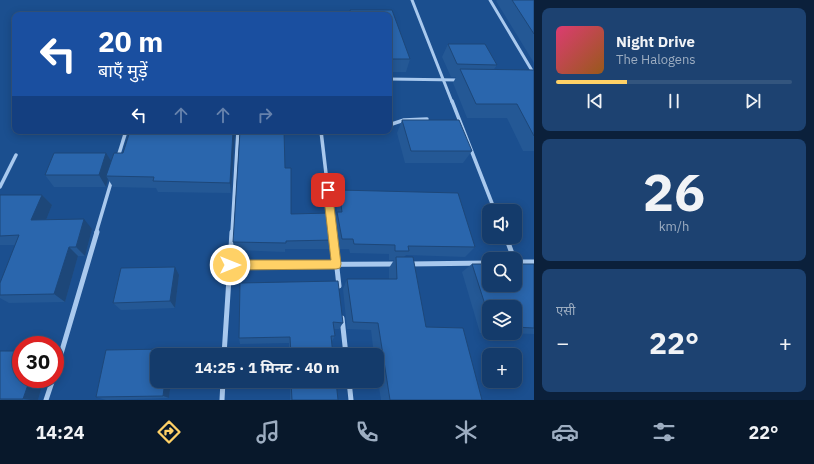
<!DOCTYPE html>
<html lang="hi">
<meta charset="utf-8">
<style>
:root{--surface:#143b6b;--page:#1d4271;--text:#f1f3f6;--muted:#9dadc1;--line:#33557e;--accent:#ffd166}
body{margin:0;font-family:"IBM Plex Sans","Noto Sans Devanagari",sans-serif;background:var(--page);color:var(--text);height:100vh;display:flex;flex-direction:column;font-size:15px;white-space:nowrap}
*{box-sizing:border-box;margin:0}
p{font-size:13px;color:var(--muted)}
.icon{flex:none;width:22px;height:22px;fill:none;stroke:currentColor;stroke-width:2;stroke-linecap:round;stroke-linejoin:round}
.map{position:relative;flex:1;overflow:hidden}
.details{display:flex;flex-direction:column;gap:8px;padding:8px;background:#0b203b;width:280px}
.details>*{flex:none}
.hud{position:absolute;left:12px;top:12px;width:380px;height:122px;border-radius:8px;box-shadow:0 2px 10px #0003,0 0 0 1px var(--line);background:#1a4fa0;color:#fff;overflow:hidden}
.controls{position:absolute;left:482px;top:204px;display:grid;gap:8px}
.controls a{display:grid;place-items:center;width:40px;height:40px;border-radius:8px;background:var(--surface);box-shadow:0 2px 10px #0003,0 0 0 1px var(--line);font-size:20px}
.speed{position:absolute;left:12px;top:336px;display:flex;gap:8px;font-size:20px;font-weight:700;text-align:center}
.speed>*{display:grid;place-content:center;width:52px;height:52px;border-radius:50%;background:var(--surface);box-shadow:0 2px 10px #0003,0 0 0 1px var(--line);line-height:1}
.speed .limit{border:6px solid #d22;background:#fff;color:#111}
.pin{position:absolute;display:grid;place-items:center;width:34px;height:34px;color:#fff;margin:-17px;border-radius:8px;box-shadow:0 2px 6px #0006}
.me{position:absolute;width:44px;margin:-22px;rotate:90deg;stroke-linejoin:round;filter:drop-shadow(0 0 3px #0008)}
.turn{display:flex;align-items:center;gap:14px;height:84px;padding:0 20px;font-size:18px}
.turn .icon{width:52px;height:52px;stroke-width:2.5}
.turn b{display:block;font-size:28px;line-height:34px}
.lanes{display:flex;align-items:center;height:38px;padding:0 20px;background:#0003;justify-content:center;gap:20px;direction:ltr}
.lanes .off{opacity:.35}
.big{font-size:30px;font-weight:700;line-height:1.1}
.details .widget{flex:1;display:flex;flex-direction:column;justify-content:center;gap:6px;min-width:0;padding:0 14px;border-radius:8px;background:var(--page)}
.details .dial{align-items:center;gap:0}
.dial b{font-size:52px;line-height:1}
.song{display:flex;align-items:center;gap:12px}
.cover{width:48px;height:48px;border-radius:6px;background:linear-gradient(135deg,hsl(340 70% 55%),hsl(30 70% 35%))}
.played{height:4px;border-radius:2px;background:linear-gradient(90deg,var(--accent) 30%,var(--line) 30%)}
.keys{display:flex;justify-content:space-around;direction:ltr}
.heat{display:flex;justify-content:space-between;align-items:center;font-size:22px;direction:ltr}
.trip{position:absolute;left:150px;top:348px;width:234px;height:40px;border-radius:8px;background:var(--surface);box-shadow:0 2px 10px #0003,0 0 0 1px var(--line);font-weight:700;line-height:40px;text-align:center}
.tabs{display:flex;height:64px;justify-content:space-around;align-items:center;background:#08182b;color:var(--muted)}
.tabs .icon{width:28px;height:28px}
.tabs .on{color:var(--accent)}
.tabs b{font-size:18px;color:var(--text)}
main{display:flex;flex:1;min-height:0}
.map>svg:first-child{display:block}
</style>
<main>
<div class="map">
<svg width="534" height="400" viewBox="0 0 534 400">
<rect width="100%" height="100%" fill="#1b4f8f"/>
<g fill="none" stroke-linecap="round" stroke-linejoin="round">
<!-- street-far2 -->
<g stroke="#a9c9ee" stroke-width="3">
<polyline points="412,0 452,102"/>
<polyline points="490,0 534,74"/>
<polyline points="389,79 459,80"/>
</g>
<!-- street-far1 -->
<g stroke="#a9c9ee" stroke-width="3.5">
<polyline points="452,101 495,211"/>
<polyline points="389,125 404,120 427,119"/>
<polyline points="321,131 333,233"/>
<polyline points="321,131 327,131"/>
<polyline points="118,157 126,131"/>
<polyline points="0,187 16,155"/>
<polyline points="96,233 112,179"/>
<polyline points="232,233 238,131"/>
</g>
<!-- street -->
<g stroke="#a9c9ee" stroke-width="5">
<polyline points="333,232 339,286"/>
<polyline points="506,237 514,259"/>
<polyline points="515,262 534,262"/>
<polyline points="409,264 489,263"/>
<polyline points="230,265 397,264"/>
<polyline points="342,318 346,355"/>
<polyline points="224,355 232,232"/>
<polyline points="55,374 97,232"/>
<polyline points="349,381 351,400"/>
<polyline points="46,400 53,379"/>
<polyline points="222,400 223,381"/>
</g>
</g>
<!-- wall -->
<g fill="#245895">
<polygon points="497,0 534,0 534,63 496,1"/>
<polygon points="389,15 410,59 406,72 389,72"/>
<polygon points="448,44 497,65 494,69 534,70 534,151 523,151 507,118 467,118 453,83 456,77 451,77 442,57"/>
<polygon points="389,77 391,87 389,93"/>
<polygon points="402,120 472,151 463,163 405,163 397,133"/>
<polygon points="130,131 235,131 231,193 158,192 156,188 113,187 108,179 106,187 54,187 45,175 111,161 123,153"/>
<polygon points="285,168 291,214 333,240 330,249 285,249 285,252 235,250 233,242"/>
<polygon points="339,190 475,247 465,257 406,255 404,257 426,327 482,400 381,400 377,374 377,355 374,355 371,330 347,329 343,289 347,279 389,279 389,268 394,260 389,260 389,254 350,253 349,249 338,249 334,223 337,213 336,201"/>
<polygon points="0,195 42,195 52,205 46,220 92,229 85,256 78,256 65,302 9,303 0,298 0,295 15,245 0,245"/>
<polygon points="472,264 534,264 534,334 494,333 515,333 515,307 489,307 489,333 480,333 462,272"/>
<polygon points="179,275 175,308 121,310 113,303"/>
<polygon points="240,283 343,323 339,329 334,329 335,336 332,341 333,355 289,355 289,343 240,344 239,338"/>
<polygon points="168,349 174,354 174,355 157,355 157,381 171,381 169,398 106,400 96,397 106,350"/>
<polygon points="0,351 21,379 44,379 38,400 0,400"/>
<polygon points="290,381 336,381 338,400 290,400"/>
</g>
<!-- shaded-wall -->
<g fill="#1d4779">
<polygon points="233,131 235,131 231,193 230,183"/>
<polygon points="106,153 113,164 106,176 108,179 106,187 99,175"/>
<polygon points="42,195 52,205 42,230 31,220"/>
<polygon points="84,219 92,229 85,256 76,247"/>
<polygon points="69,247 78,256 65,302 54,294"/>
<polygon points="175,267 179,275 175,308 170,301"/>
<polygon points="168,349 174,354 174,355 168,355"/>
<polygon points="30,379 44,379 38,400 31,400 23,399"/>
<polygon points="165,381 171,381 169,398 163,396"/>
</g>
<!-- building -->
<g fill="#2a66ad" stroke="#1d4779">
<polygon points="512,0 534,0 534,34"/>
<polygon points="350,10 392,10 410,59 389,59 389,15 351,15"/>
<polygon points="448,44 485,44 497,65 457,64"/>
<polygon points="460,69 534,70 534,136 517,104 476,104"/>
<polygon points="389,77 391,87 389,87"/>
<polygon points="402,120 459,120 472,151 411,151"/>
<polygon points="130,131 233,131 230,183 153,181 154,177 106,176 114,153 123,153"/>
<polygon points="240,131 284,131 285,168 291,168 291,214 330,213 333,240 286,241 286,243 233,242"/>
<polygon points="54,153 106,153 99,175 45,175"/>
<polygon points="339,190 458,193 475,247 408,246 409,251 395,251 395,245 354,244 353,239 342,239 337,212 342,212"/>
<polygon points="0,195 42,195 31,220 84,219 76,247 69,247 54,294 0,295 0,283 19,235 0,236"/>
<polygon points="396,257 413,257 426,327 463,328 482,400 390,400 378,323 353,322 347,279 397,279"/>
<polygon points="472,264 489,264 489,285 515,285 515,264 534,264 534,328 515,327 515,307 489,307 489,317"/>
<polygon points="175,267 170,301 113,303 121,268"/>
<polygon points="338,281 343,323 333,322 335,336 331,336 333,355 291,355 290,337 239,338 240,283"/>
<polygon points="168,349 168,355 157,355 157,381 165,381 163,396 96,397 106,350"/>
<polygon points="0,351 21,351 21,379 30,379 23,399 0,399"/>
<polygon points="291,381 336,381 338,400 292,400"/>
</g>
<!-- route -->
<polygon fill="#ffd166" stroke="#a68842" points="328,187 332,190 341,264 340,268 336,269 230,270 226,268 225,265 226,261 230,260 331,260 323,190"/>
</svg>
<div class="controls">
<a><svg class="icon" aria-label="sound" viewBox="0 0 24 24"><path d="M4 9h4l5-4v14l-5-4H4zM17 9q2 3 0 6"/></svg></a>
<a><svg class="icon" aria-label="search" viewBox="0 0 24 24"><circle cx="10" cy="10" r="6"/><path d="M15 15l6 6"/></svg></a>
<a><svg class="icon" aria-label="layers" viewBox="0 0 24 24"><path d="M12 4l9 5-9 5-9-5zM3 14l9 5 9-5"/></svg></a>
<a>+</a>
</div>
<div class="speed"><div class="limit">30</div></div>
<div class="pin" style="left:328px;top:190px;background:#d93025"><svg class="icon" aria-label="arrive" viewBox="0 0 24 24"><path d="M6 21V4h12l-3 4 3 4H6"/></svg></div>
<svg class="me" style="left:230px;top:265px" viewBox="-20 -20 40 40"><circle r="17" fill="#ffd166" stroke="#fff" stroke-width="3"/><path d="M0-11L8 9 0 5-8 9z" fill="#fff"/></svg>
<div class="trip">14:25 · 1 मिनट · 40 m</div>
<div class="hud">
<div class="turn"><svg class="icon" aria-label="left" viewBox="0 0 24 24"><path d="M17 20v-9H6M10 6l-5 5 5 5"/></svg><div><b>20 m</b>बाएँ मुड़ें</div></div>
<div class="lanes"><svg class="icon" aria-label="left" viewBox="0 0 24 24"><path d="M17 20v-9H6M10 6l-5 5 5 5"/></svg><svg class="icon off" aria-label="ahead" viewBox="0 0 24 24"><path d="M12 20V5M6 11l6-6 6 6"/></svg><svg class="icon off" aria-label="ahead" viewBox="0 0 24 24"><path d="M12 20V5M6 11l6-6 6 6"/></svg><svg class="icon off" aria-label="right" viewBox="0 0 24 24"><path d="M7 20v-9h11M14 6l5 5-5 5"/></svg></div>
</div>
</div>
<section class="details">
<div class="widget">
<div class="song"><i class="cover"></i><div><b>Night Drive</b><p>The Halogens</p></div></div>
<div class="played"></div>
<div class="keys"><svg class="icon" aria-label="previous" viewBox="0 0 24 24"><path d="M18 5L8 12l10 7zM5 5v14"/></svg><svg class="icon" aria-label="pause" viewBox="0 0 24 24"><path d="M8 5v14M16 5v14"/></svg><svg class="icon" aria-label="next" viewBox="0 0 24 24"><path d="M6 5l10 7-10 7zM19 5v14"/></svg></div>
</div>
<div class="widget dial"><b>26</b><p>km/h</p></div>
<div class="widget"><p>एसी</p>
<div class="heat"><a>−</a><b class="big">22°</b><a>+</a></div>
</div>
</section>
</main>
<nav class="tabs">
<b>14:24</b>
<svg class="icon on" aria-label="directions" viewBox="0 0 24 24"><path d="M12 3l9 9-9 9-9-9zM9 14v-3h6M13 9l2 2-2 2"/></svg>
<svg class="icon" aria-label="music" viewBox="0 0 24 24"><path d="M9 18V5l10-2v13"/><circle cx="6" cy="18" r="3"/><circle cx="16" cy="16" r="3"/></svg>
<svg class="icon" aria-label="phone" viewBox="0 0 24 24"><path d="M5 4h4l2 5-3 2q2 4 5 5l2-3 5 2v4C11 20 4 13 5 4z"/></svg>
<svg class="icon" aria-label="climate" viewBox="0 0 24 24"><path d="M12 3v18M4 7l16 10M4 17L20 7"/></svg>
<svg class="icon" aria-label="car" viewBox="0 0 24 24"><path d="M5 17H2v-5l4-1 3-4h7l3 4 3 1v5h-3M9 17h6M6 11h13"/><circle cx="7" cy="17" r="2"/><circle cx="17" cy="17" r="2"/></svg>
<svg class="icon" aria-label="filters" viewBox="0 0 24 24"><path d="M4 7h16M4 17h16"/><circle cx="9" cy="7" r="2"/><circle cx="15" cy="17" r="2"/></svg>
<b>22°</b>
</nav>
